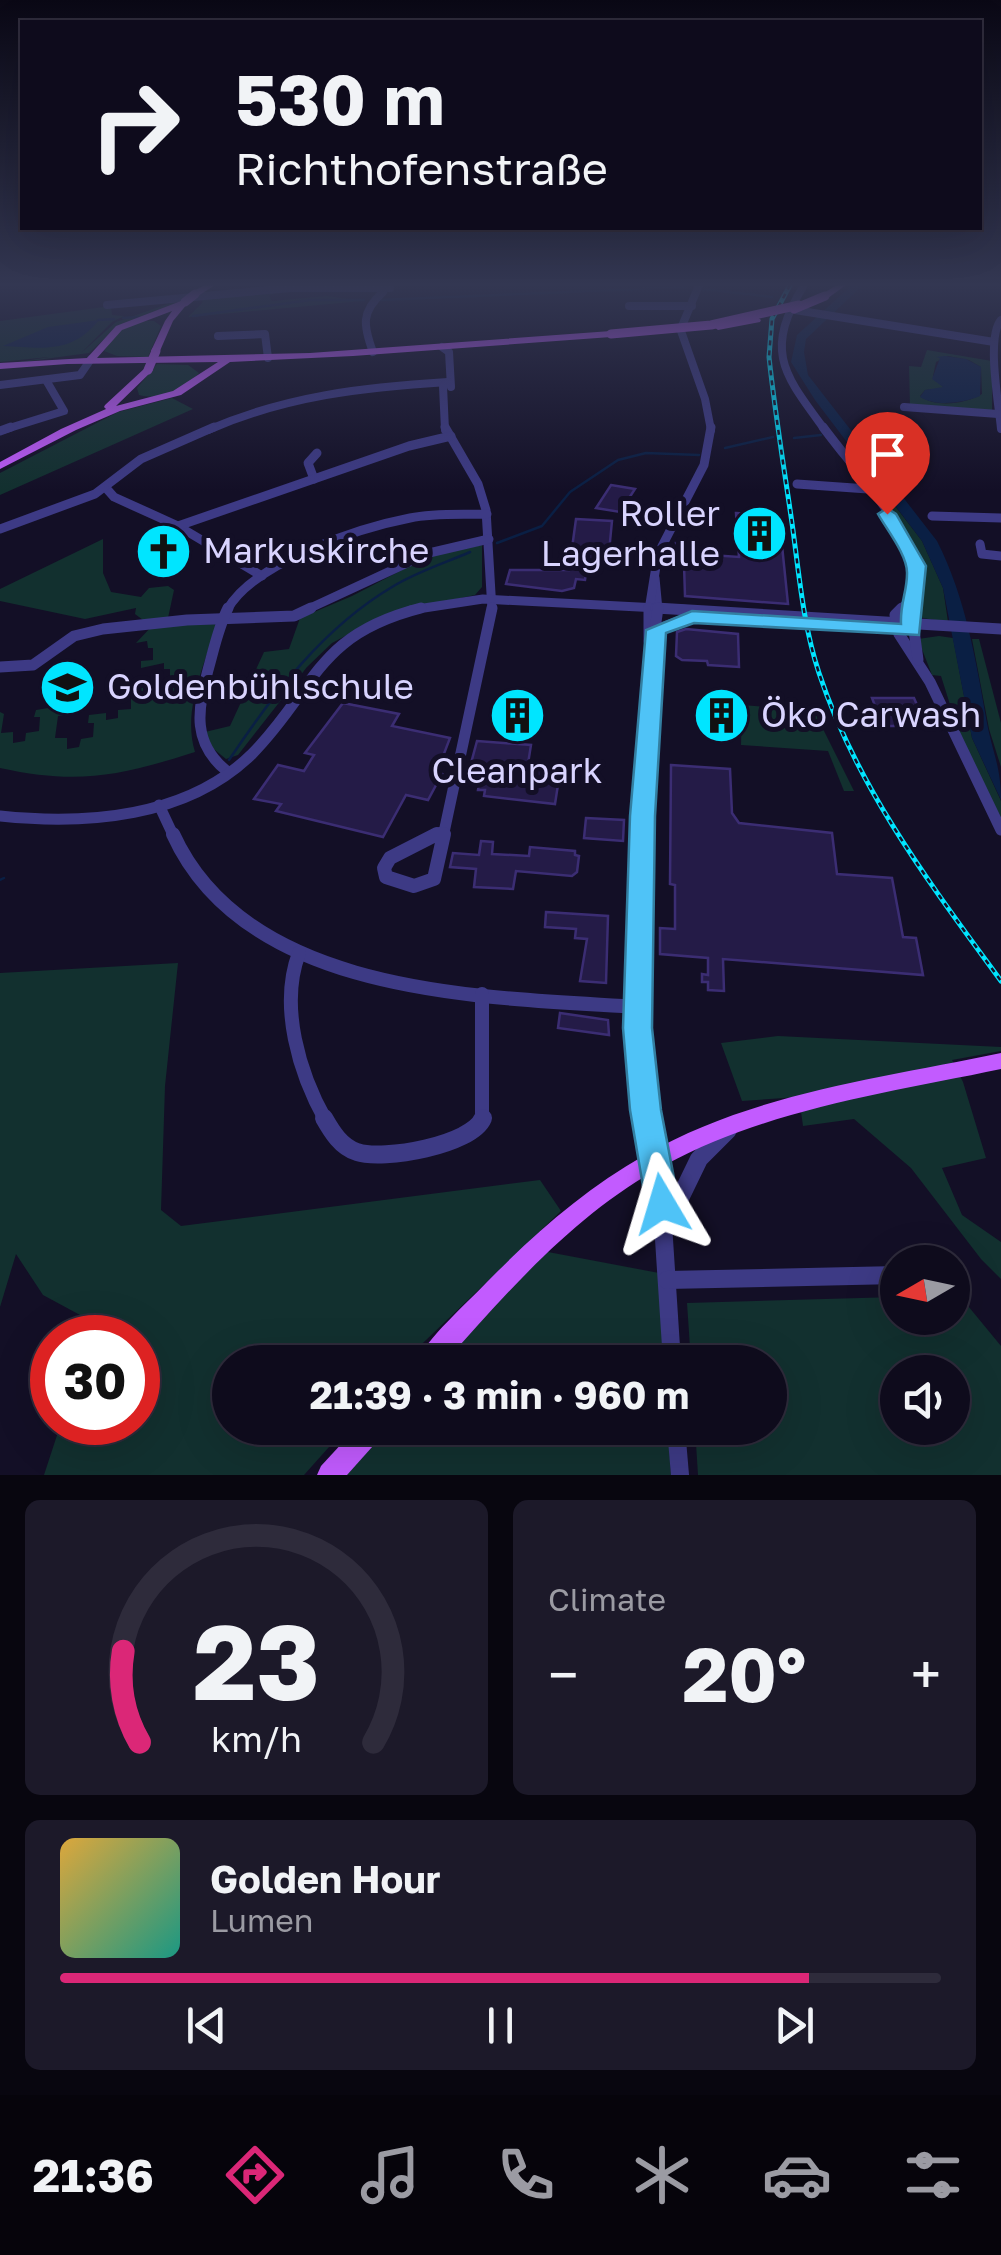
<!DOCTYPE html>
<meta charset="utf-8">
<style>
:root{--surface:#0e0b1c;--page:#1c1929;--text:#f1f3f6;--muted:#9b9ba3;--line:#2e2b3b;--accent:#db2777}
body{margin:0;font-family:"Golos Text",sans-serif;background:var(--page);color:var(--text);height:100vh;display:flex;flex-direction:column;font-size:38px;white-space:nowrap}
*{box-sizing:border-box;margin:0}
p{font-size:32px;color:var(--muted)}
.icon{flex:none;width:55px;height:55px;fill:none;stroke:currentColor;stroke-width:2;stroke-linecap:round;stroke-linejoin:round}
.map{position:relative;height:1475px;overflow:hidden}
.panel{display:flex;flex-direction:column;gap:25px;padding:25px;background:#08060f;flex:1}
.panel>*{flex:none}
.guide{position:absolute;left:20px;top:20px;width:962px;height:210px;border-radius:0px;box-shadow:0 10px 40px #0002,0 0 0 2px var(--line);background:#0e0b1c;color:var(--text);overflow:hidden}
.needle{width:65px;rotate:261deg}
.buttons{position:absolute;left:880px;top:1245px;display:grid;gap:20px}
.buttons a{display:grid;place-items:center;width:90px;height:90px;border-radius:50%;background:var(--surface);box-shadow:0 10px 40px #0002,0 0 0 2px var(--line);font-size:50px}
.speed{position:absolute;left:30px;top:1315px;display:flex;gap:20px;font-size:50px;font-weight:700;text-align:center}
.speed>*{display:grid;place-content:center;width:130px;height:130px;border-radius:50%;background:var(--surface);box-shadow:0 10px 40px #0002,0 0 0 2px var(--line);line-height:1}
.speed .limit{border:15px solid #d22;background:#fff;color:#111}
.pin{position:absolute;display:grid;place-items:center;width:85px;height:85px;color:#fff;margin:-102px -42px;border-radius:50% 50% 50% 0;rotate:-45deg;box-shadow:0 0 10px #0007}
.pin .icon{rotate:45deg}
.me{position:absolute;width:110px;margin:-55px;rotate:353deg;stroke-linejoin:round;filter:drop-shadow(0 0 8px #0008)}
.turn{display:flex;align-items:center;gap:35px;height:210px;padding:0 50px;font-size:45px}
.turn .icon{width:130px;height:130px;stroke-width:2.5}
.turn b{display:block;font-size:70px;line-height:85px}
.big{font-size:75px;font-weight:700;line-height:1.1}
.panel .widget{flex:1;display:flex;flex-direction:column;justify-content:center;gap:15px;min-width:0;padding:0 35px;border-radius:15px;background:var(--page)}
.panel .dial{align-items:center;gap:0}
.dial svg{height:260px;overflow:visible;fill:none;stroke:var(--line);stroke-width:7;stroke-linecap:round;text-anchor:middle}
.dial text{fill:var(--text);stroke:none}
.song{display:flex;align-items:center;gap:30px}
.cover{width:120px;height:120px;border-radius:15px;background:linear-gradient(135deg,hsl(40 70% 55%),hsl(170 70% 35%))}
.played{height:10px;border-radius:5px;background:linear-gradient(90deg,var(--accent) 85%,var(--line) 85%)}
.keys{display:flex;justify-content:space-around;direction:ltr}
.heat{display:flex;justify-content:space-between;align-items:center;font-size:55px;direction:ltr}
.panel .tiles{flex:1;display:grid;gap:25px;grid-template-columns:1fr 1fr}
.widget:last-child{grid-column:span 2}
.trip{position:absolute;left:212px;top:1345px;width:575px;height:100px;border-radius:50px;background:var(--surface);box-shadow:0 10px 40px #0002,0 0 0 2px var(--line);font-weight:700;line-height:100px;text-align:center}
.menu{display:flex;height:160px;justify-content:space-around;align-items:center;background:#06040b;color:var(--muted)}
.menu .icon{width:70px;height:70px}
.menu .on{color:var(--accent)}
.menu b{font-size:45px;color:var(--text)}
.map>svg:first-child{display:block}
</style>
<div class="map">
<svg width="1001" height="1475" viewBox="0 0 1001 1475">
<rect width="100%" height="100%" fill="#130f26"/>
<!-- green -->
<g fill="#12302f" fill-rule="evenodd">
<polygon points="276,291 269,296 272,301 327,296 362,301 188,317 203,302 201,298"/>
<polygon points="179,300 167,309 117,327 89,353 0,365 49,357 0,362 0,321 111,306 112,315 124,316 112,322 81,353 116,322"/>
<polygon points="139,321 154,321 161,326 148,357 117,356 104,351 117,332"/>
<path d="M927 350 992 361V412L910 406 909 366 921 367ZM948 356 969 360 981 367 982 394C966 404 935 408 920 396L925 390 944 388 933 376 936 362Z"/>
<path d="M157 364 188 365 199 373C185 390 161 401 139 395L137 388Z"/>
<polygon points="172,398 193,409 0,495 0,473 118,412"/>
<polygon points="871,493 885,493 922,541 943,588 948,622 916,617 914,559"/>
<polygon points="103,539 103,573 111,592 141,597 149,588 168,586 174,590 168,618 143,620 135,614 136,608 85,619 0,601 0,589"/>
<polygon points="482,545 482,587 475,595 387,614 332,643 307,667 238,755 226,759 210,746 205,732 230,726 264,652 289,649 300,618 352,596 429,556"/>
<path d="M217 624C205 664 182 710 195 752 120 776 78 785 0 768V712L4 714 1 733 13 732V743L25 741 26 733 39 731 40 717H34L36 710 79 703V713L58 716 55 738H67V749L79 747 81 739 93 737 94 723H88L89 715 106 713V720L118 718V710L131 709V695H126V688L146 686V692L157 691 158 684 170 682V669H164V663L141 668V661L153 660V648H148L147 641 136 643 153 625Z"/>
<polygon points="939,636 953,638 972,738 1001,801 1001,820 964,749 941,676 932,675 918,639"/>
<polygon points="972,639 979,639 1001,723 1001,767 989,729"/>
<polygon points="742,705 814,711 854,791 844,791 828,751 741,745"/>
<polygon points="178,963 165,1086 161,1210 181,1226 540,1180 561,1211 403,1362 230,1362 230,1428 346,1428 304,1475 44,1475 61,1423 138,1422 138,1338 88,1337 93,1322 43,1295 16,1254 0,1307 0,973"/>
<polygon points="778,1036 1001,1047 1001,1051 952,1060 963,1082 986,1158 942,1168 962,1215 1001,1242 1001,1279 981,1259 911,1168 854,1119 803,1126 799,1097 742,1101 721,1043"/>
<polygon points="548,1252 659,1273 664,1362 441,1362 508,1288"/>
<path d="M953 1295H959L1001 1346V1475H698L695 1428H770V1362H691L687 1303 897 1297 898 1318H952ZM898 1372H952V1428H898Z"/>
<polygon points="383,1428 668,1428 671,1475 340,1475"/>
</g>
<!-- water -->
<g fill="#0a1f44">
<path d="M852 285H863L806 339 804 352 808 375 937 541C966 598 976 661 987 723 993 754 1001 767 1001 800L972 738 943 588 922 541 815 400 791 362 797 335Z"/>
<path d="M99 320C72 354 43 348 3 346L48 327Z"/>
<path d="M945 356 966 359 981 367 980 396C963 403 936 407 920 397L925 390 943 387 932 379 940 358 936 357Z"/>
</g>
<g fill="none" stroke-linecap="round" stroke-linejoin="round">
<!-- stream -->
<g stroke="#0a1f44" stroke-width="2.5">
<polyline points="703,289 772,297"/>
<polyline points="380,300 685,287"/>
<polyline points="193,316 310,300 364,300"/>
<polyline points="123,318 138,317"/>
<polyline points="98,320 114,319"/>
<polyline points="794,438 821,435"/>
<polyline points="725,448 773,437"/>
<polyline points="497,543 542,526 570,492 618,460 646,453 699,455"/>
<path d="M229 760C273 694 323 628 392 587 416 572 445 563 470 552"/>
<polyline points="0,880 4,878"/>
</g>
</g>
<!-- building -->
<g fill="#241b47" stroke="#3b2d73" stroke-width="2.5">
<polygon points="611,485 635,489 620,512 596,508"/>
<polygon points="736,513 779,516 788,604 685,596 684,564 679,564 676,543 696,544 696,554 739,557"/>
<polygon points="576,519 612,521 608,562 588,561 585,580 576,579 574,588 562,591 506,584 510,570 569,570"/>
<polygon points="686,629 738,634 739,667 708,665 707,661 682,660 676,656 677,632"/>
<polygon points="711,696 735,698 734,723 727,722 728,739 713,735"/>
<polygon points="872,698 914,698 926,726 883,726"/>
<polygon points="343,703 399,714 392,726 450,738 437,772 442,774 428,800 406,795 383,837 276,811 281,804 254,799 278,765 304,771 314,755 305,753"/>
<polygon points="499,706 539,709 536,724 496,720"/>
<polygon points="477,741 531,745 527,770 560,772 555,804 484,796 485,790 478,790 480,778 467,778"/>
<polygon points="671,765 730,769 732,813 739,823 832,833 837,874 892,878 903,937 916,938 923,975 723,959 724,991 708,990 708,982 702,982 702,974 708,975 708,958 660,954 660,928 675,929 675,885 670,884"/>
<polygon points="586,818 624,820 623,841 584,838"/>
<polygon points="481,841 493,842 492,854 529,856 530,847 575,851 575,855 579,856 577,872 572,876 516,871 513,889 474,887 476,869 450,867 453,853 479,855"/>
<polygon points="546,912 608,916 606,983 580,981 587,939 575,938 576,929 545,927"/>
<polygon points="560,1013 608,1020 609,1035 558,1028"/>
</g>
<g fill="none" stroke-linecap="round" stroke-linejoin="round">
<!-- minor-far4 -->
<g stroke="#3d3a85" stroke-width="8">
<path d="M804 285C763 352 784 374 825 430"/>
<polyline points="107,305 290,288 390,288"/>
<polyline points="629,306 692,306"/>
<polyline points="789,309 994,342"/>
<path d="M1001 320C986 337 999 405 1001 429"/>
<polyline points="682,326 699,285"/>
<polyline points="681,331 705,399 711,430"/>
<polyline points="218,336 265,334 268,358"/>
<polyline points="442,347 449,352 451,387"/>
<path d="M373 352C363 325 361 312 383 292"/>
<polyline points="0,385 80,375 91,359"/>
<polyline points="904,407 998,414"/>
<polyline points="3,430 64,411 46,380"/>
<path d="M208 430C286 396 364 387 448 382"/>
<polyline points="445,430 443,386 448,382"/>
</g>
<!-- minor-far3 -->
<g stroke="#3d3a85" stroke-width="9">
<polyline points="445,427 478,484 486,510 492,610"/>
<path d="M823 427C847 460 907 527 915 564 918 580 913 595 910 610"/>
<polyline points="0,431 11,427"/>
<polyline points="314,479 308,463 317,453"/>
<polyline points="797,484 868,489"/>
<polyline points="106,488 114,497 178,526 262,576"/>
<polyline points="932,516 1001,518"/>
<polyline points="178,526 409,446 451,436"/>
<polyline points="0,529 95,494 141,459 214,427"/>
<polyline points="980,544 982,554 1001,556"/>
<polyline points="655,578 658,610"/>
<path d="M227 610C253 563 358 528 410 518 435 513 461 515 487 514"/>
<polyline points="306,610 429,553 489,539"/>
<polyline points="411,610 483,599 697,610"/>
<polyline points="649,610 658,554 704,465 711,427"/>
<polyline points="900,610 909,601"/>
</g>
<!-- minor-far2 -->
<g stroke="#3d3a85" stroke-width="11">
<polyline points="649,608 649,641"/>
<polyline points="656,608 1001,629"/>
<polyline points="902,608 895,615 899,634 930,682 1001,830"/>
<polyline points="911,608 918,660"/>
<polyline points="656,630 692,617"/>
<polyline points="0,667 33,665 74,636 103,629 187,620 294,616 311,608"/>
<path d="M228 772C192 744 197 710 208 670 214 649 218 628 228 608"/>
<polyline points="159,805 174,837"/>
<path d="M0 816C86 825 187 818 252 754 317 688 315 635 421 608"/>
<polyline points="432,837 442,832"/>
<polyline points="443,837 492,608"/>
<polyline points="642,837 652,650 658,608"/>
</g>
<!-- minor-far1 -->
<g stroke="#3d3a85" stroke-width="14">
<path d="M173 834C247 997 484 997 638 1007"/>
<polyline points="437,834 390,858 384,868 386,877 414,886 434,879 444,834"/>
<polyline points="642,834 637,1028 647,1121"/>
<path d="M299 953C279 1006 299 1073 326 1121"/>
<polyline points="482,994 482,1121"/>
</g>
<!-- minor -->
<g stroke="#3d3a85" stroke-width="18">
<path d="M324 1118C332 1132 341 1147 357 1152 383 1161 472 1145 483 1118"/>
<polyline points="647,1118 660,1178 672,1362"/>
<polyline points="666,1227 699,1159 728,1130"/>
<polyline points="667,1280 898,1275"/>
<polyline points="676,1428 680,1475"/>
</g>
<!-- major -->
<g fill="#c25bff" fill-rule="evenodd">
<polygon points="205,285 215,285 198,296 192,296 192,292"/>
<polygon points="837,285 846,285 828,298 822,298 822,294"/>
<polygon points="181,301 188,303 173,321 159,353 151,351 165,321 172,311 122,330 97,358 310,353 611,331 616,334 611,337 353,356 230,362 181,395 120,411 76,430 0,469 0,462 61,429 106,409 104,407 105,405 145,368 153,370 116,406 173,391 218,362 67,364 0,369 0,363 87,358 116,326"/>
<polygon points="757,317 761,320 760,322 718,330 714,327"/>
<path d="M1001 1053V1069C887 1093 768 1109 665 1165 577 1212 510 1289 445 1362H417C425 1340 468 1302 486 1283 534 1234 585 1189 645 1155 753 1093 882 1078 1001 1053Z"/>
<polygon points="356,1428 385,1428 381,1437 347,1475 317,1475 321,1466"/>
</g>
<defs>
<path id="rail" d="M790 285 772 319 769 357C775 413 784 468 792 523 799 573 803 625 819 673 857 788 931 885 1001 981"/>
</defs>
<!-- rail casing -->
<use href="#rail" stroke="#00e5ff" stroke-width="5"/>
<!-- rail -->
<use href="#rail" stroke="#130f26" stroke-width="2.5" stroke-dasharray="5" stroke-linecap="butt"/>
<!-- major-bridge -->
<g stroke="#c25bff" stroke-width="9">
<polyline points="185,302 195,294"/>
<polyline points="794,309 825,296"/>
<polyline points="611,334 711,325 799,305"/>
<polyline points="148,370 156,351"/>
</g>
</g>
<!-- sky -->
<linearGradient id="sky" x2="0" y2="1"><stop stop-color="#0a0815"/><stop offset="0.58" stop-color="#333752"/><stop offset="1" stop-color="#333752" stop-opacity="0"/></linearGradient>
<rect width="1001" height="491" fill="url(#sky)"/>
<!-- route -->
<path fill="#4fc3f7" stroke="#337fa1" stroke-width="2.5" d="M887 508 896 514 926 566 919 635 694 623 666 633 655 816 652 1028 661 1110 679 1204 674 1215 662 1219 651 1215 646 1204 630 1110 623 1028 630 816 646 630 692 611 901 624C900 603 907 592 907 574 908 556 887 530 878 514Z"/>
<!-- icons -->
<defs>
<symbol id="building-disc" viewBox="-11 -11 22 22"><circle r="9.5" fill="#00e5ff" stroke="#130f26"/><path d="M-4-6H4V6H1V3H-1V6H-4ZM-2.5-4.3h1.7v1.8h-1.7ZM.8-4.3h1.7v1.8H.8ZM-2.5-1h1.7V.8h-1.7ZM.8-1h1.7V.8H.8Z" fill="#111"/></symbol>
<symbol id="church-disc" viewBox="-11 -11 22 22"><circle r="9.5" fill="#00e5ff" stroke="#130f26"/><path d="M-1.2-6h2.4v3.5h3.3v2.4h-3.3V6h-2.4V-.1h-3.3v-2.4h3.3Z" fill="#111"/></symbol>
<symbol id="school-disc" viewBox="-11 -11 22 22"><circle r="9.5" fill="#00e5ff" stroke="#130f26"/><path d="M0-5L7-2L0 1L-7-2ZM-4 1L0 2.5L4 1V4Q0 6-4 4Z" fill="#111"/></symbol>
</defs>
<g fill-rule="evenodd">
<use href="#building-disc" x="728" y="502" width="63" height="63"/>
<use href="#church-disc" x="132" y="520" width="63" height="63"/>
<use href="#school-disc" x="36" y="656" width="63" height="63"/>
<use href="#building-disc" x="486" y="684" width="63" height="63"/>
<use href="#building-disc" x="690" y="684" width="63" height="63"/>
</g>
<g text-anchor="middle" stroke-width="10" stroke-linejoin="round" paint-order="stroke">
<!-- poi labels -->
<g font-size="35" fill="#d9d4ff" stroke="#130f26" text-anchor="start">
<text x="720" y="526" text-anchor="end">Roller<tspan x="720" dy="40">Lagerhalle</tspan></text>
<text x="203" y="563">Markuskirche</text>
<text x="107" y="699">Goldenbühlschule</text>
<text x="761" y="727">Öko Carwash</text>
<text x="517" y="783" text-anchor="middle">Cleanpark</text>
</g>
</g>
</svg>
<div class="buttons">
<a><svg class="needle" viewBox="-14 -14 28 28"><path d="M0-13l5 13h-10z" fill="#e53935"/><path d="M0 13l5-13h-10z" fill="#9b9ba3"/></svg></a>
<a><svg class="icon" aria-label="sound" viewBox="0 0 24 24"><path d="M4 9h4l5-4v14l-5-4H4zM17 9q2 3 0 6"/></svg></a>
</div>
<div class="speed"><div class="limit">30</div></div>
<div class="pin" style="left:887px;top:514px;background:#d93025"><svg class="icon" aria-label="arrive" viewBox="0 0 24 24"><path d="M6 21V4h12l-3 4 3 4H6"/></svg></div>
<svg class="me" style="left:662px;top:1204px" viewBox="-20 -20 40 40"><path d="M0-17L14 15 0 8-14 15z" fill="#4fc3f7" stroke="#fff" stroke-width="4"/></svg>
<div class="trip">21:39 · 3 min · 960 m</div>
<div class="guide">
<div class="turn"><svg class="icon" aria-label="right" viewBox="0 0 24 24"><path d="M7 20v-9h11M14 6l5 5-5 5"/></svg><div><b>530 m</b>Richthofenstraße</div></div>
</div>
</div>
<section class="panel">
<div class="tiles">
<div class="widget dial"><svg viewBox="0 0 100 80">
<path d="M14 69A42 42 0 1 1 86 69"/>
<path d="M14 69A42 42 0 0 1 9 41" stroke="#db2777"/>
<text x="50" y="56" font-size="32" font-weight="700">23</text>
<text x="50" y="72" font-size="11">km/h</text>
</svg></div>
<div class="widget"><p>Climate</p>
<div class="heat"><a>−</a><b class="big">20°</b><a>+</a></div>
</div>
<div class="widget">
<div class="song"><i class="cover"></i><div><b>Golden Hour</b><p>Lumen</p></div></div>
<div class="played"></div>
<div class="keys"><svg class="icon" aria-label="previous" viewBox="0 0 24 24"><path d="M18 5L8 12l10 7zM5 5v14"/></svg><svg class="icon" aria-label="pause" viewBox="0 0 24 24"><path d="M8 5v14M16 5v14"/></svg><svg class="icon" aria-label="next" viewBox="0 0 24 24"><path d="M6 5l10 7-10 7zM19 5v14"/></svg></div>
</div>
</div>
</section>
<nav class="menu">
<b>21:36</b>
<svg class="icon on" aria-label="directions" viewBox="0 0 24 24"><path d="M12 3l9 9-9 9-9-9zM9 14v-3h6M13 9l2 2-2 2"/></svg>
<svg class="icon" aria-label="music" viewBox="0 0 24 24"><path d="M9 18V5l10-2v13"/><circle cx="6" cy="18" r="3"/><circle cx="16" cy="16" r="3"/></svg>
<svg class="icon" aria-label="phone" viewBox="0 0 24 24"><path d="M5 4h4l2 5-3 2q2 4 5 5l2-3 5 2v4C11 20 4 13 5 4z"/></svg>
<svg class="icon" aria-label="climate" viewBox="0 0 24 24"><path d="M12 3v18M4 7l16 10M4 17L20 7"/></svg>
<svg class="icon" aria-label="car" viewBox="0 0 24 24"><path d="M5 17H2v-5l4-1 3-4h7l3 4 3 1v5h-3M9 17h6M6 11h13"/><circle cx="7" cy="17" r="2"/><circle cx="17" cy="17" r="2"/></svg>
<svg class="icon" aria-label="filters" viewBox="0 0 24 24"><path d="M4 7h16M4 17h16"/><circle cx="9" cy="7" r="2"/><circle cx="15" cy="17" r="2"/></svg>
</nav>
